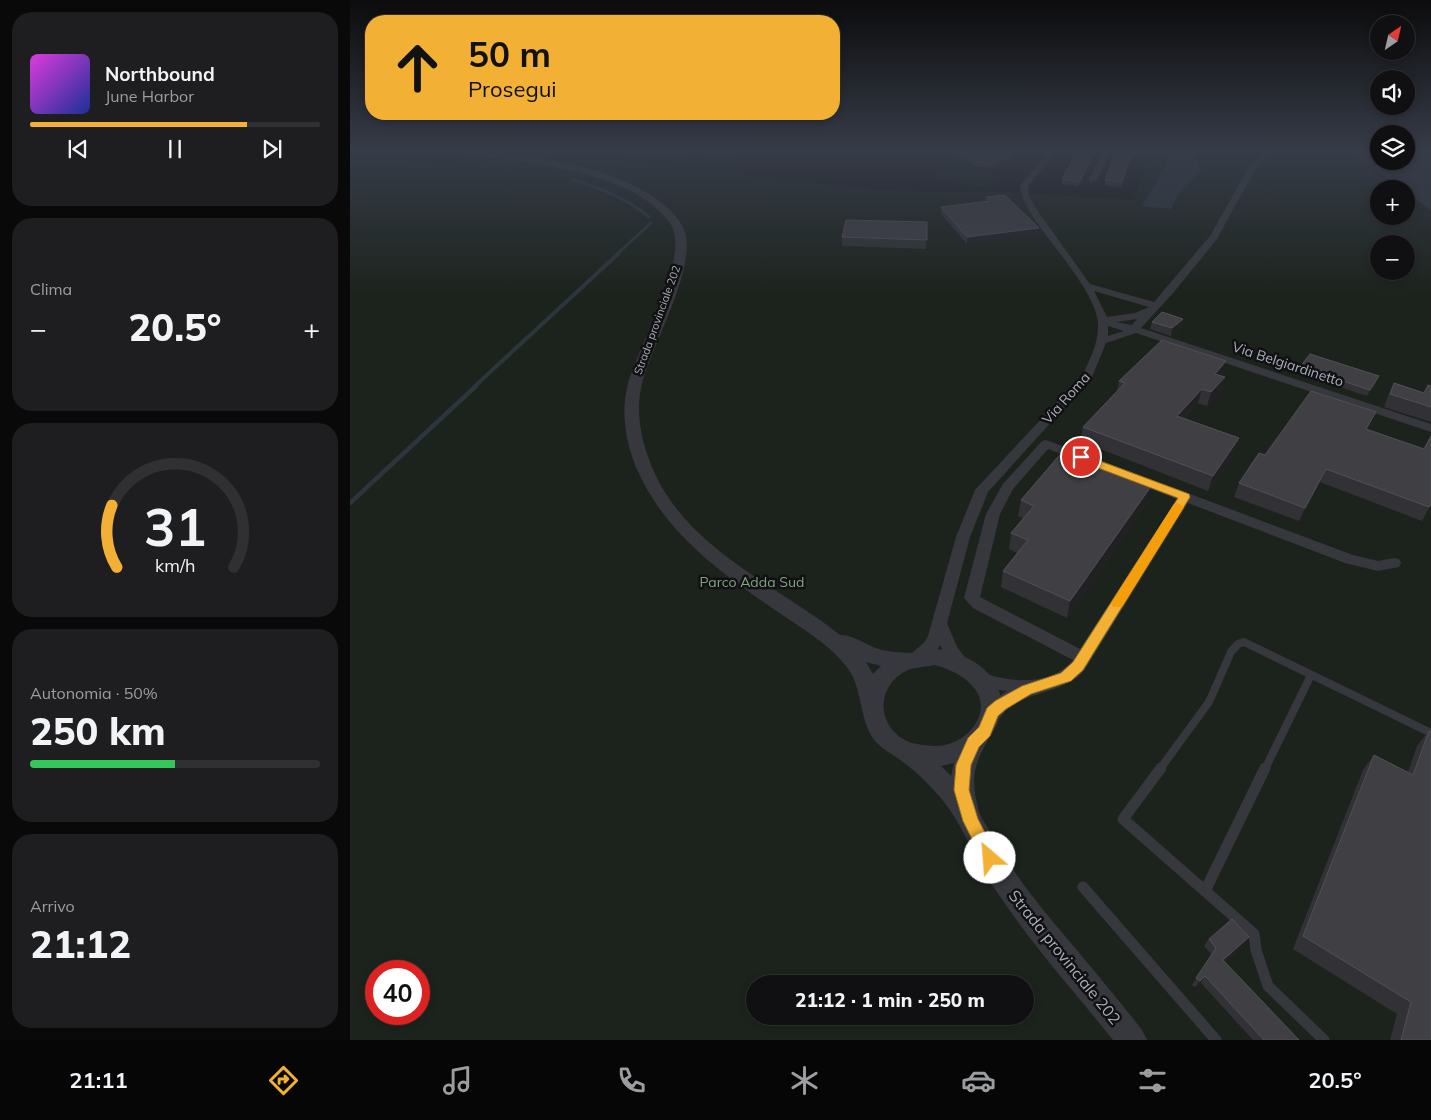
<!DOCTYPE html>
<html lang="it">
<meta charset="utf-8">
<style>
:root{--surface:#101012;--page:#1e1e20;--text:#f1f3f6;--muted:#9c9d9f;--line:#303032;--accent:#f2b134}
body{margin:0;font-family:Mulish,sans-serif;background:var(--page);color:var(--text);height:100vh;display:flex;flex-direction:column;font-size:19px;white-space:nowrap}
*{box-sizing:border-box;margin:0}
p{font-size:16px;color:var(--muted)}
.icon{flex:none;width:28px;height:28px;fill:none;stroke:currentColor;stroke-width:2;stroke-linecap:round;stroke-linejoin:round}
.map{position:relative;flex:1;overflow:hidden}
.side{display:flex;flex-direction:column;gap:12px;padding:12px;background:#09090a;width:350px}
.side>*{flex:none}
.top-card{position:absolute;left:15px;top:15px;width:475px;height:105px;border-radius:20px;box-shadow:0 2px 8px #0003,0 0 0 1px var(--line);background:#f2b134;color:#111;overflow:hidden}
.needle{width:32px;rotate:34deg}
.fabs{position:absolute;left:1020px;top:15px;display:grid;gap:10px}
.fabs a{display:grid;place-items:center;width:45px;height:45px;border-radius:50%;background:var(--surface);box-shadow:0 2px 8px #0003,0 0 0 1px var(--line);font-size:25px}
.speed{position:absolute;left:15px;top:960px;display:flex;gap:10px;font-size:25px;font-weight:700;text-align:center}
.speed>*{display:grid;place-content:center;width:65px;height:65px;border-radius:50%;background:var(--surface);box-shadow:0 2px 8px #0003,0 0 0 1px var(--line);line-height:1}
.speed .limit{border:8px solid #d22;background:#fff;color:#111}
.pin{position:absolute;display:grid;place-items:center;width:42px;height:42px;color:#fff;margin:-21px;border:2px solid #fff;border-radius:50%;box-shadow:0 1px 5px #0007}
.me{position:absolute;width:55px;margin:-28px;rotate:333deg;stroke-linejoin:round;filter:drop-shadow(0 0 4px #0008)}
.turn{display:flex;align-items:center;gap:18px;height:105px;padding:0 20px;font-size:22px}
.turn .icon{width:65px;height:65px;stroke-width:2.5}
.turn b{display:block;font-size:35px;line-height:42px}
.big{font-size:38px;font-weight:800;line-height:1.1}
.side .widget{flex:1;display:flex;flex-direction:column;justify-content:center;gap:8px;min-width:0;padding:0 18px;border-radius:20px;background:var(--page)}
.side .dial{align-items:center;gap:0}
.dial svg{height:130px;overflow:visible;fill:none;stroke:var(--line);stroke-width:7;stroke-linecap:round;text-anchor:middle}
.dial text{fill:var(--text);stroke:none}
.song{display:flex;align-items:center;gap:15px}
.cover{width:60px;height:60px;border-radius:8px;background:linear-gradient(135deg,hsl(300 70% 55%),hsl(230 70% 35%))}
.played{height:5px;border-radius:2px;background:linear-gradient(90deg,var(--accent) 75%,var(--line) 75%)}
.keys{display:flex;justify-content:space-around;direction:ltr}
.heat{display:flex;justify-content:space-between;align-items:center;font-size:28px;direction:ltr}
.charge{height:8px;border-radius:4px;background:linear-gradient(90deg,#34c759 50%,var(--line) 0)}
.trip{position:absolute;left:396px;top:975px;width:288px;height:50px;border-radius:25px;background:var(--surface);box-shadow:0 2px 8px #0003,0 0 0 1px var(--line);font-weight:800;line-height:50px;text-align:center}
.menu{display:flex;height:80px;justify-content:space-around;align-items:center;background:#060607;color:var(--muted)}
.menu .icon{width:35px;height:35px}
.menu .active{color:var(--accent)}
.menu b{font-size:22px;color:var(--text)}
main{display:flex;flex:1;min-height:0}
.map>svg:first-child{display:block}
</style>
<main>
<section class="side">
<div class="widget">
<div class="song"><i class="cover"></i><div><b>Northbound</b><p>June Harbor</p></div></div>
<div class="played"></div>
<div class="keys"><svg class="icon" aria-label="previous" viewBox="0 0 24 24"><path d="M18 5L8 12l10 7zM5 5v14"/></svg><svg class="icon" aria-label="pause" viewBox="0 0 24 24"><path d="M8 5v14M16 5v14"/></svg><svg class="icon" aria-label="next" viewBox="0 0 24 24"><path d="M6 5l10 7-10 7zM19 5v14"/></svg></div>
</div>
<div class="widget"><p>Clima</p>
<div class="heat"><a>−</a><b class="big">20.5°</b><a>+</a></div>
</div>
<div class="widget dial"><svg viewBox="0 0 100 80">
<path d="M14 69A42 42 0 1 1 86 69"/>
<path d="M14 69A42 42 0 0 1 11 31" stroke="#f2b134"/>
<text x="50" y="56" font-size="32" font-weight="700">31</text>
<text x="50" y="72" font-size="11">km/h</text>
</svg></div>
<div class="widget"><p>Autonomia · 50%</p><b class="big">250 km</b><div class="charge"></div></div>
<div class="widget"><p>Arrivo</p><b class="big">21:12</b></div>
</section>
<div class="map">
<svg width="1081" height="1040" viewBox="0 0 1081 1040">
<rect width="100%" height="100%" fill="#161618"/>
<!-- green -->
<g fill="#1c231d" fill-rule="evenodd">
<path d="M158 151H214L328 168 540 191 659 192 784 200 801 151H1029V161H1056V151H1081V1040H0V160H54L122 169ZM1029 189H1056V216H1029ZM1029 244H1056V271H1029ZM26 971H69V1014H26ZM405 984H675V1016H405Z"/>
<polygon points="595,168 646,176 635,187 582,178"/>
</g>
<!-- water -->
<g fill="#2c353c">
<path d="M819 151H855L846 157 851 169C848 176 837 183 832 190 827 196 824 203 821 209L792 206 815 167Z"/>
<polygon points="1005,151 1029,151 1029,161 1056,161 1056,151 1081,151 1081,210 1056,192 1056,189 1052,189 1005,154"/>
</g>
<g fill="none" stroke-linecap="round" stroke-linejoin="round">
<!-- stream-far2 -->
<g stroke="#2c353c" stroke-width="3">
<path d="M223 180C251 188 276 198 299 217"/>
<polyline points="266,255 301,223"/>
</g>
<!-- stream-far1 -->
<polyline stroke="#2c353c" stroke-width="4" points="124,387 268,254"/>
<!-- stream -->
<polyline stroke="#2c353c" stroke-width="4.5" points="0,503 126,386"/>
<!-- service-far1 -->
<g stroke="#37383d" stroke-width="8">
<polyline points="810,769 859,702 881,652 888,644 894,642 1081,733"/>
<polyline points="915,769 961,675"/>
</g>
<!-- service -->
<g stroke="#37383d" stroke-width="11">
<polyline points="811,768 773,819 904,934 906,950 918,986 974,1040"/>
<polyline points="733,887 866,1040"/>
<polyline points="855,891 915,768"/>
</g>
<!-- minor -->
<g fill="#37383d" fill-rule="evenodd">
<polygon points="416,151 429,151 425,153"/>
<path d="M666 151 698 153 707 151 678 186 679 196 687 210 740 284 804 302 860 236 899 167 916 151H923L906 168 867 239 824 292 791 328 1081 424V432L786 333 756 343 742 377 638 492 620 537 597 623 607 647 621 665 619 670C605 674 595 656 590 645 584 656 575 667 561 663L559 658C563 649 573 647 578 636L606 537 625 490 733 374C741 358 749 341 748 323 746 294 705 249 688 224 680 212 672 201 670 186L695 156ZM744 291 799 307 785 313 757 317ZM787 319 782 325 766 322ZM758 326 774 331 758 336Z"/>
<polygon points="753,151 761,151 747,180 740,182 739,180"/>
<path d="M696 440 1003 555 1028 561 1044 558 1049 559 1051 563 1049 567 1028 571 995 563 838 503 734 671C715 691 687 691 664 704 653 710 648 727 634 722L631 717C638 704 645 698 657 691L641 689 621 681 619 676 621 671C630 668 635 673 643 676 672 683 702 684 723 660L623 608 614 598 636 514 653 484 692 441ZM698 449 827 499 730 649 630 597 650 514 663 489Z"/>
</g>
<!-- tertiary -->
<path fill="#37383d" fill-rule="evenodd" d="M108 151C159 151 238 162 284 186 302 195 323 208 333 227 351 264 299 348 291 388 286 413 291 439 300 462 332 547 424 583 490 635 504 634 518 647 532 650 542 652 553 653 562 653 570 652 577 649 585 649 605 650 629 661 641 677 669 715 634 734 626 767 622 781 625 795 628 808 629 815 636 825 640 831 660 870 687 903 715 936 741 967 767 998 792 1030L797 1040H763C728 996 690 954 658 908 649 895 639 881 631 867 619 845 610 822 594 802 581 786 566 771 549 759 539 752 528 747 521 735 509 714 512 685 496 666 478 643 451 628 428 612 371 573 314 533 286 467 276 443 271 414 277 388 285 350 343 256 320 223 282 169 173 162 112 154ZM516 662 531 666 523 674ZM584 665C611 671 646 694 624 726 615 739 600 746 585 746 574 745 565 745 555 740 525 724 527 684 558 670 565 667 576 667 584 665ZM604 763 601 776 591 766Z"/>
</g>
<!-- wall -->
<g fill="#323236">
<polygon points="276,151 396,151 385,159 339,153 328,160 277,155"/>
<polygon points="717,151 748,151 728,186 712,184 712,179 726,153 716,152"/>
<polygon points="766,151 811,151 808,158 806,160 784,157 783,160 780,160 771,187 755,185 755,180"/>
<polygon points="666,153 657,162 647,165 643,168 622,166 622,162 600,158 600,154"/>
<polygon points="636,197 688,236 617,244 591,214 591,207 635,202"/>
<polygon points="577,222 576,249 492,246 492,237"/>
<polygon points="833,319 831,326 821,336 800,329 802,322"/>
<polygon points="950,367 1026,383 1017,396 948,373"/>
<polygon points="871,376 875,377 870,391 857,406 848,403 834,419 884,453 858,491 730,441 733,427 767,391 769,381"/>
<polygon points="1044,383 1074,393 1081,386 1081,422 1034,407 1038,396"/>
<polygon points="1020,425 1017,430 1074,449 1081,435 1081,504 1072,521 970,482 949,521 884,497 889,483 915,455"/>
<polygon points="671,500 798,501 717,618 651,587 653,571 667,553 659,549 661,533 673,518 668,516"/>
<polygon points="1079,731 1081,1040 1040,1040 1047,1014 943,949 1013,770 1024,755 1058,772 1067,746"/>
<polygon points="899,937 894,944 874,962 949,1040 903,1040 851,983 845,987 842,985 862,955 854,946 859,939"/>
</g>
<!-- shaded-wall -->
<g fill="#212124">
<polygon points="336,151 339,151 339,153 328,160 328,155"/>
<polygon points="390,151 396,151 385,159 385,155"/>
<polygon points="665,151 667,151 666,153 657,162 647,165 643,168 644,164 647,161"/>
<polygon points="746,151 748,151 728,186 729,182"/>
<polygon points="810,151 808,158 806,160 807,155"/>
<polygon points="689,228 688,236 617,244 617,237"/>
<polygon points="833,319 831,326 821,336 822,328"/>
<polygon points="876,361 872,375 861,388 865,374"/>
<polygon points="1029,376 1026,383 1017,396 1020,390"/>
<polygon points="875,377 870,391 857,406 861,392"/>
<polygon points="852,389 848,403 823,431 827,416"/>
<polygon points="1026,412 1020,425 1010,442 1016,429"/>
<polygon points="889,438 884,453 858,491 863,476"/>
<polygon points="976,469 970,482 949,521 955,508"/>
<polygon points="802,485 798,501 717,618 720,601"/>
<polygon points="899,937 894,944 868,967 873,960"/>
<polygon points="855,976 851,983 845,987 850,981"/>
</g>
<!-- building -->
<g fill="#3f3f44" stroke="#4f5156">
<polygon points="278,151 336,151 328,155"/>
<polygon points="352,151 390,151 385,155"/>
<polygon points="605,151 665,151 657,158 647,161 644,164 622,162 626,158 600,154"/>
<polygon points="727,151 746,151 729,182 712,179"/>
<polygon points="766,151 810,151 809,153 807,155 785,152 784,156 781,155 772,182 755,180"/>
<polygon points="655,195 689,228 617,237 591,207 640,201 636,197"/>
<polygon points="496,220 577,222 577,240 492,237"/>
<polygon points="812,312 833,319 822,328 802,322"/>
<polygon points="812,340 876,361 865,374 875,377 861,392 852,389 827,416 889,438 863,476 733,427 775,383 769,381"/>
<polygon points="960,354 1029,376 1020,390 950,367"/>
<polygon points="1044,383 1074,393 1078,385 1081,386 1081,407 1040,394"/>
<polygon points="961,391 1026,412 1016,429 1074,449 1081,436 1081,504 1079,507 976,469 955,508 889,483 909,453 915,455"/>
<polygon points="713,451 802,485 720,601 653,571 678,540 661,533 684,506 671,500"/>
<polygon points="1079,731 1081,732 1081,1040 1051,1040 1061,1002 953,936 1024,755 1063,775"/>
<polygon points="882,919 899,937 873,960 949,1040 914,1040 855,976 850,981 846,978 866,948 859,939"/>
</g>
<!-- sky -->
<linearGradient id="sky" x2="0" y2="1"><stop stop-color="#0c0c0d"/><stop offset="0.51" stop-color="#363c48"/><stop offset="1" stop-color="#363c48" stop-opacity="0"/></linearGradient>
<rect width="1081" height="296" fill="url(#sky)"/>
<!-- route -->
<polygon fill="#f2b134" stroke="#9d7322" points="731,454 839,494 840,497 733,670 721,681 681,694 656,709 648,716 640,736 629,747 621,765 619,790 628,819 648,858 646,863 640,866 634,863 613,821 604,790 606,765 618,738 629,727 637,708 645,701 672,686 711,673 723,662 828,498 727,460 725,457 727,455"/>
<!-- slow -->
<polygon fill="#f59e0b" points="828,503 834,507 772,607 763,607 761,604 763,600 824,504"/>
<g text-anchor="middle" stroke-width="5" stroke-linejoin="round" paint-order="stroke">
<!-- far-street labels -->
<g font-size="11" fill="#a8adb8" stroke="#111113">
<text transform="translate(307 320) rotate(-70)" y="4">Strada provinciale 202</text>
</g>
<!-- street labels -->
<g font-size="14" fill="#a8adb8" stroke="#111113">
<text transform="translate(938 364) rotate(18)" y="5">Via Belgiardinetto</text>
<text transform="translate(716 398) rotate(-48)" y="5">Via Roma</text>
</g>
<!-- park labels -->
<g font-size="14" fill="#7fa381" stroke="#111113">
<text x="402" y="587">Parco Adda Sud</text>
</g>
<!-- near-street labels -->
<g font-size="16" fill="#a8adb8" stroke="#111113">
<text transform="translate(715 957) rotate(51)" y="6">Strada provinciale 202</text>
</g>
</g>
</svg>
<div class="fabs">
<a><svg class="needle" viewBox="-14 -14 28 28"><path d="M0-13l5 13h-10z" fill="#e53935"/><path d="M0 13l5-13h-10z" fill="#9c9d9f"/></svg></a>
<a><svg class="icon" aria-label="sound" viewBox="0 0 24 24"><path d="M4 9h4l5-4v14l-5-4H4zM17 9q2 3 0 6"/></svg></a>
<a><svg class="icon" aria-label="layers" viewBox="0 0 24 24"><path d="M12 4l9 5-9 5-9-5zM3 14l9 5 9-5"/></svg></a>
<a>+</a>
<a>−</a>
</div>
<div class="speed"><div class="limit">40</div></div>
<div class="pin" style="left:731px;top:457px;background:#d93025"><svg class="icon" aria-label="arrive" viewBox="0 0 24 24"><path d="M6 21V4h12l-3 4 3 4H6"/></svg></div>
<svg class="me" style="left:640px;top:858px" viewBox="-20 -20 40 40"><circle r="19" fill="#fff"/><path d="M0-13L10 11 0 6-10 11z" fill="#f2b134"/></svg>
<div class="trip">21:12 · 1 min · 250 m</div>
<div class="top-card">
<div class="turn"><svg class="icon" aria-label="ahead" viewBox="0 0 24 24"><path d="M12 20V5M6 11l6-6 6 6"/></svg><div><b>50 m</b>Prosegui</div></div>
</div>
</div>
</main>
<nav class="menu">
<b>21:11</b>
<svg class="icon active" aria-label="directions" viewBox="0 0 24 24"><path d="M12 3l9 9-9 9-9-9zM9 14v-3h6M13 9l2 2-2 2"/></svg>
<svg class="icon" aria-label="music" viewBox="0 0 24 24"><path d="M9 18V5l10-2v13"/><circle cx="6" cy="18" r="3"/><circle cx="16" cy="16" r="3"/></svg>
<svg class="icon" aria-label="phone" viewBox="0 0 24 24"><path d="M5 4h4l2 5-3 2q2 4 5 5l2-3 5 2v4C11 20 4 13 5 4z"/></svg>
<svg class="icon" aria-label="climate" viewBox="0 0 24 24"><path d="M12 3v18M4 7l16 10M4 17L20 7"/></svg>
<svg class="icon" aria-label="car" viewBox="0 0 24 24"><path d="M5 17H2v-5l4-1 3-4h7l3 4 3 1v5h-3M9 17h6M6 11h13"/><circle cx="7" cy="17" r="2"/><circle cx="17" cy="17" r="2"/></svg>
<svg class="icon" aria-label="filters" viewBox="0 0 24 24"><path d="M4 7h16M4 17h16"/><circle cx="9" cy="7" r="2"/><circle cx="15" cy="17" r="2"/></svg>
<b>20.5°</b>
</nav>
